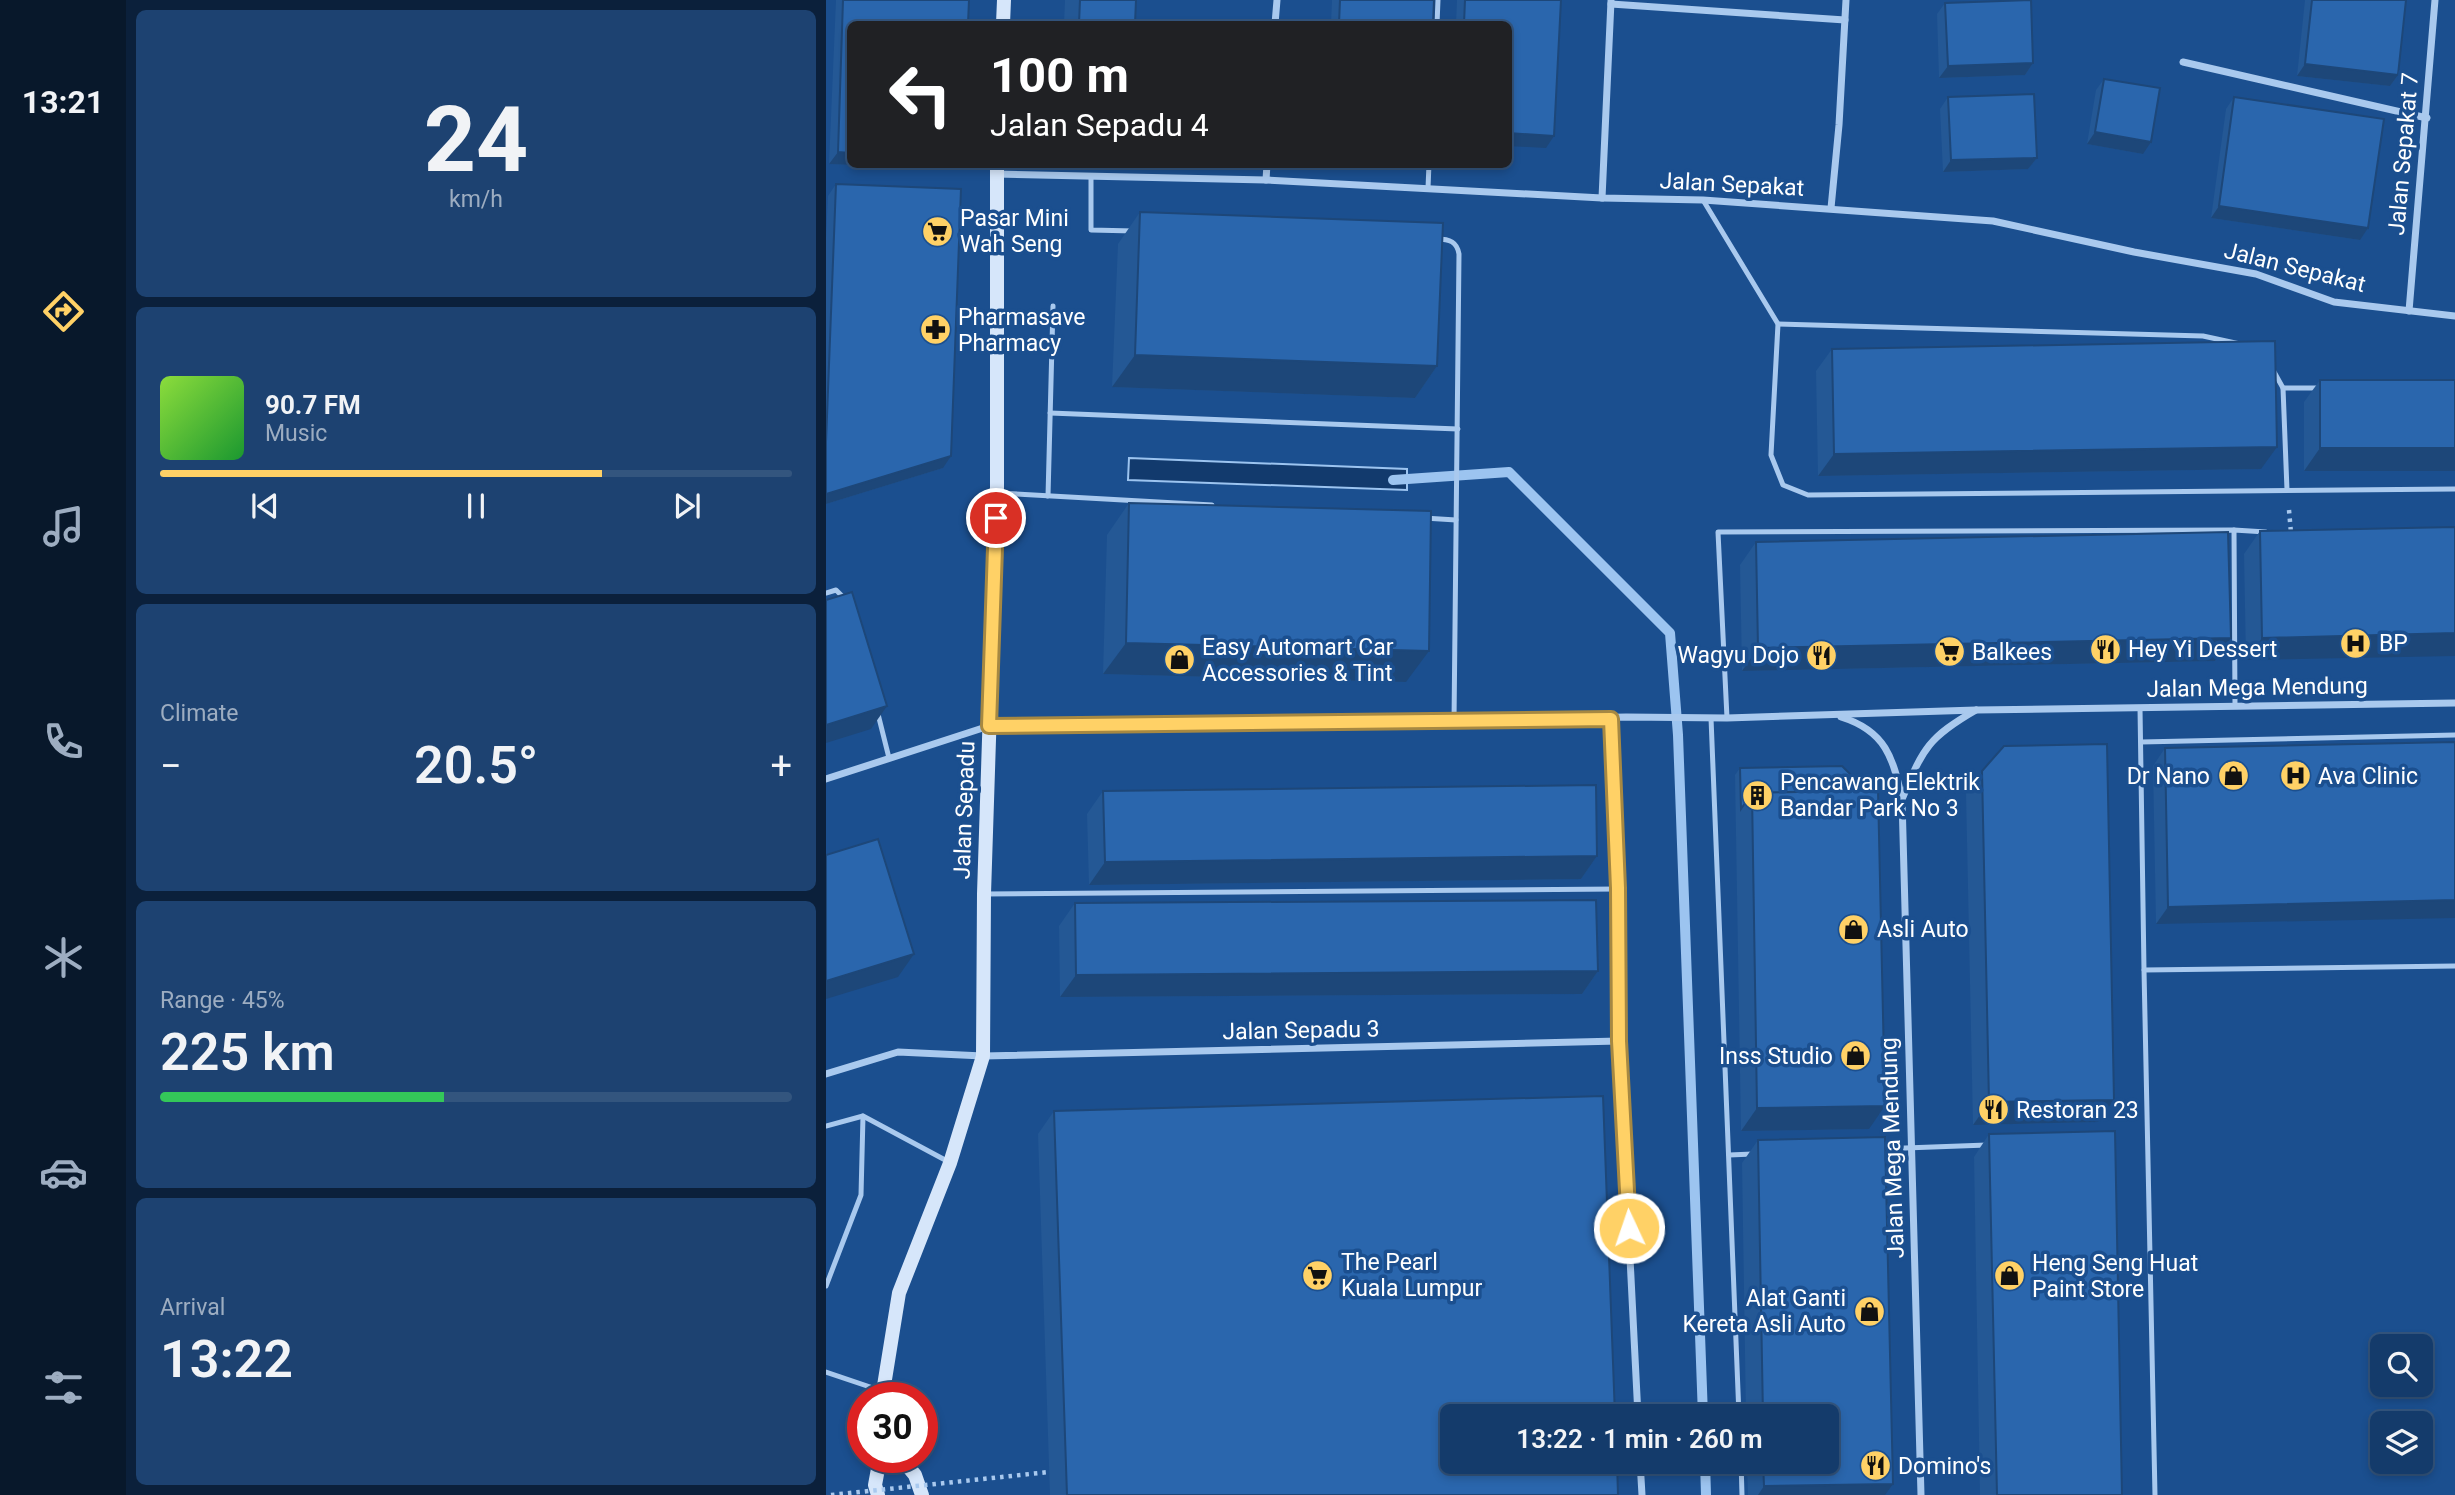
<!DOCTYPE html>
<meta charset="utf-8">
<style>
:root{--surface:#143b6b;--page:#1d4271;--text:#f1f3f6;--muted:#9dadc1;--line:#33557e;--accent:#ffd166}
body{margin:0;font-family:Roboto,sans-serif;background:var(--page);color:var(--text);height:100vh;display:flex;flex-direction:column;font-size:26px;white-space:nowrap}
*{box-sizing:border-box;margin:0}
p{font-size:23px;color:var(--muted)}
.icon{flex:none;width:38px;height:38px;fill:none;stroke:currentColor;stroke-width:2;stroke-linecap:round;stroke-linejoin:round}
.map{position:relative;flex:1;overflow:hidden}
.sheet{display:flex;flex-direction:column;gap:10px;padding:10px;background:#0b203b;width:700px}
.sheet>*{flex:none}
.banner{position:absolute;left:21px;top:21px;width:665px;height:147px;border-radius:10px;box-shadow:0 4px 10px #0003,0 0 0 2px var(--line);background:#202124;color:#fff;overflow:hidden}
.controls{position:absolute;left:1544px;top:1334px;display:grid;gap:14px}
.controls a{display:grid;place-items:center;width:63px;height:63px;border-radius:10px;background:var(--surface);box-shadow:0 4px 10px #0003,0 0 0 2px var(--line);font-size:35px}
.speed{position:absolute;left:21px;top:1382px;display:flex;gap:14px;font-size:35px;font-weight:700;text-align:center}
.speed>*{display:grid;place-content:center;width:91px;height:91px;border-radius:50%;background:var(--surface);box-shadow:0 4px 10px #0003,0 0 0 2px var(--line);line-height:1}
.speed .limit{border:10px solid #d22;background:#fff;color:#111}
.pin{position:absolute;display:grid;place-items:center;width:60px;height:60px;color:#fff;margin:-30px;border:4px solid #fff;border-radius:50%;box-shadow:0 2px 7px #0007}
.me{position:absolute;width:77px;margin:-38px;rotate:357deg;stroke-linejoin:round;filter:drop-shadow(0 0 5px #0008)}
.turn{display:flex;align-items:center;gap:24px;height:147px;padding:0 28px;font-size:32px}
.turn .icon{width:91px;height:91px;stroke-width:2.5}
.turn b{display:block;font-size:49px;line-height:60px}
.big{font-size:52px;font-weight:600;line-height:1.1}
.sheet .widget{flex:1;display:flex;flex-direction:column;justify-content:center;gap:10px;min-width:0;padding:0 24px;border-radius:10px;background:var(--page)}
.sheet .dial{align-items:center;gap:0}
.dial b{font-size:91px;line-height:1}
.song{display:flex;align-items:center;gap:21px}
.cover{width:84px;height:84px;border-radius:10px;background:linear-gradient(135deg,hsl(90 70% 55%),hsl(130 70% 35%))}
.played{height:7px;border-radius:4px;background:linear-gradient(90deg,var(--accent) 70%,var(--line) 70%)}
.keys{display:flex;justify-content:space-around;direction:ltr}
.heat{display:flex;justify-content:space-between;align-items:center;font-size:38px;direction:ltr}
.charge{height:10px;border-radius:5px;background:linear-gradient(90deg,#34c759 45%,var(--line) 0)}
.trip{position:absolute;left:614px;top:1404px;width:399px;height:70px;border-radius:10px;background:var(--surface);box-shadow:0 4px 10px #0003,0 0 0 2px var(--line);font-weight:600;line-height:70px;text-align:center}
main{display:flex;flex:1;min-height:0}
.tab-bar{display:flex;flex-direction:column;width:126px;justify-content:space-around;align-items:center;background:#08182b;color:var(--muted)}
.tab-bar .icon{width:49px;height:49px}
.tab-bar .selected{color:var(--accent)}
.tab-bar b{font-size:32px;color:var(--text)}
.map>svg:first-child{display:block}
</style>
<main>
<nav class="tab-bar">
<b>13:21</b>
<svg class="icon selected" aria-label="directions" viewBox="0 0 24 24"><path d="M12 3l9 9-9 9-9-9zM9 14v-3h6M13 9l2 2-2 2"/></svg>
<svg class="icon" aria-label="music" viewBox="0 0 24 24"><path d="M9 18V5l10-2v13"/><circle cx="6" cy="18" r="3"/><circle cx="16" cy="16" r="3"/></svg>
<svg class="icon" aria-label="phone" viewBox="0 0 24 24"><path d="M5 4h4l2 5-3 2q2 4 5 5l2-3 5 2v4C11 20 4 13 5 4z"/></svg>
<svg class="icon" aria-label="climate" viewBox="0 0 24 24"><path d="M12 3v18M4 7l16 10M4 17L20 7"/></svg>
<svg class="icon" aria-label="car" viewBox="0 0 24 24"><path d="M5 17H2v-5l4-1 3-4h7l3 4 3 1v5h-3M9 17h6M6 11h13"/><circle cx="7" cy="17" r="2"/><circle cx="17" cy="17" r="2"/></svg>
<svg class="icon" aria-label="filters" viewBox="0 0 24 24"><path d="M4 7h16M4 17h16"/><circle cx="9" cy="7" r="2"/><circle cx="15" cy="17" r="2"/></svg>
</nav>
<section class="sheet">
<div class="widget dial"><b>24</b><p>km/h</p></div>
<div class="widget">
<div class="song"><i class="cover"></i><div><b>90.7 FM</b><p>Music</p></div></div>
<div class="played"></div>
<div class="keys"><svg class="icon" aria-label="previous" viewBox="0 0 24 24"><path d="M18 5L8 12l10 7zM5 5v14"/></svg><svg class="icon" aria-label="pause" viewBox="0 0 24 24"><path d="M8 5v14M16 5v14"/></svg><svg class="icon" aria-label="next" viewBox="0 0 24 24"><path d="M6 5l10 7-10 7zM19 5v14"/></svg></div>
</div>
<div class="widget"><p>Climate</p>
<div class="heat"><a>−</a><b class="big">20.5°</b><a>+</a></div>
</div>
<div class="widget"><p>Range · 45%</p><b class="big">225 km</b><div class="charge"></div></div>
<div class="widget"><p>Arrival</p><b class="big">13:22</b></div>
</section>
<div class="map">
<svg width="1629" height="1495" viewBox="0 0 1629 1495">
<rect width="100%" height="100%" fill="#1b4f8f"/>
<!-- water -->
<polygon fill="#123a6d" stroke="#9cc4f0" stroke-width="2" points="303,458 581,469 581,490 302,480"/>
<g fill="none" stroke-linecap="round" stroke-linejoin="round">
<!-- stream -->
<g stroke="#9cc4f0" stroke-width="10">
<polyline points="567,480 683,472 844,633 852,735 877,1416"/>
<polyline points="879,1461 880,1495"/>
</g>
<!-- path -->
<polyline stroke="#a9c9ee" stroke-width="4.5" stroke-dasharray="3.5 5" stroke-linecap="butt" points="1463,510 1465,533"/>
<!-- lane -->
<g stroke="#a9c9ee" stroke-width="5">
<polyline points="611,24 612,0"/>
<polyline points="265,176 265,230 308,231"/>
<polyline points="602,188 603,164"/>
<polyline points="877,200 952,324 945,455 957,485 982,495 1629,489"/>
<path d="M611 239C624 239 631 242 633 254L628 721"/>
<polyline points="952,324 1377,336 1414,344"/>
<polyline points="1447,370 1457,388 1461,490"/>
<polyline points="1457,388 1493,388"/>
<polyline points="224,413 632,429"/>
<polyline points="172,493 386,505"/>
<polyline points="222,496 227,306"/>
<polyline points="598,518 630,520"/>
<polyline points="1408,530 1409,706"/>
<polyline points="0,593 10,590 18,598"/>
<polyline points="1314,708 1318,970"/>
<polyline points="52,714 63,758"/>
<polyline points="885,718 913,1416"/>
<polyline points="901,718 892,532 1408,530 1440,532"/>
<polyline points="1315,742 1629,735"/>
<polyline points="158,894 792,889"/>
<polyline points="0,1126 37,1116 121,1161"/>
<polyline points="1052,1149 1161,1145"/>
<polyline points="903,1155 927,1154"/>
<polyline points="0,1286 35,1195 37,1116"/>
<polyline points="0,1372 56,1391"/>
<polyline points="915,1461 916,1495"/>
<polyline points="1329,1495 1318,970 1629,966"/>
</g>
<!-- street -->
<g stroke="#a9c9ee" stroke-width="7">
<polyline points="785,4 1019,20"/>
<polyline points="449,24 451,0"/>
<polyline points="1357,62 1601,118"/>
<polyline points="170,174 440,180 776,198 877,200 1167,221 1308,252 1430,274 1508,302 1629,316"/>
<polyline points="440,180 441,164"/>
<polyline points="776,198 785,1"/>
<polyline points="1005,208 1013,125 1020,0"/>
<polyline points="1583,311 1609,0"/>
<path d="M1015 717C1060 731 1067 758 1076 799L1095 1495"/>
<polyline points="785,719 792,889 793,1041 812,1416"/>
<polyline points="0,779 163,726 628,721 800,717 901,718 1150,710 1629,703"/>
<path d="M1077 797C1097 748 1103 737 1150 710"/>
<polyline points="0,1074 72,1052 157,1056 793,1041"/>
<polyline points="814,1461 816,1495"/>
</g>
<!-- secondary -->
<g stroke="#d6e6fa" stroke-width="14">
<polyline points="177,24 178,0"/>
<polyline points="56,1398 73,1293 124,1163 157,1056 158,894 171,493 171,164"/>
<polyline points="75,1458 89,1475 96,1495"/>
<polyline points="52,1495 49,1485 54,1458"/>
</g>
<!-- path-bridge -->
<polyline stroke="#a9c9ee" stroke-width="4.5" stroke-dasharray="3.5 5" stroke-linecap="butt" points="5,1495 223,1472"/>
</g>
<!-- wall -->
<g fill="#245895">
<polygon points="10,0 143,0 129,169 3,164"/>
<polygon points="239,0 310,0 309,24 238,24"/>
<polygon points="506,0 608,0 607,24 505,24"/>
<polygon points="631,0 735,0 720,148 682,24 630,24"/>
<polygon points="1479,0 1580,0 1572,75 1564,86 1471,76"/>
<polygon points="1119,3 1207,63 1199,75 1113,78 1111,14"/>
<polygon points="1278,79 1317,154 1261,144 1270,90"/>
<polygon points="1122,97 1211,158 1202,169 1117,172 1114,109"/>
<polygon points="1408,97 1534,240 1385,218 1400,109"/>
<polygon points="10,184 117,468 0,504 0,237 2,196"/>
<polygon points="314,212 611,366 589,398 286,387 292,244"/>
<polygon points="1006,349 1435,469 992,476 990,371"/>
<polygon points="1494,380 1629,380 1629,471 1478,471 1478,402"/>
<polygon points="303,503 580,682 277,674 281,535"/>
<polygon points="1629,527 1420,660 1418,554 1434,531"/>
<polygon points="930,542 1405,638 1389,661 916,671 914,565"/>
<polygon points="1629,742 1330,924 1327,766 1339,748"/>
<polygon points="1016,766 1043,1129 915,1131 909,775 914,768"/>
<polygon points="1156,771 1288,1100 1272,1122 1147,1125 1140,793"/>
<polygon points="277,791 771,856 755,879 263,885 261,814"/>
<polygon points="249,903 772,971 756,994 234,997 233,926"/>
<polygon points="228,1111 792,1495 224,1495 212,1134"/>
<polygon points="1163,1134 1296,1495 1154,1495 1148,1157"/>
<polygon points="932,1140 1059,1495 922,1495 921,1461 1001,1461 1001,1416 920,1416 916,1163"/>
</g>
<!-- shaded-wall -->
<g fill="#1d4779">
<polygon points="1207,63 1199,75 1113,78 1122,66"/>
<polygon points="1479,64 1572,75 1564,86 1471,76"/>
<polygon points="1269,132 1325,142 1317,154 1261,144"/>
<polygon points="682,133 728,136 720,148 682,146"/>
<polygon points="12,152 24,153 24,164 132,164 129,169 3,164"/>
<polygon points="1211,158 1202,169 1117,172 1125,160"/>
<polygon points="1393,206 1542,228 1534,240 1385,218"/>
<polygon points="309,355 611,366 589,398 286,387"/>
<polygon points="1451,447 1435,469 992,476 1008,454"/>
<polygon points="1494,448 1629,448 1629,471 1478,471"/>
<polygon points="125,456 117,468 0,504 0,494"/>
<polygon points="1629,633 1629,656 1420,660 1436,638"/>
<polygon points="1405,638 1389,661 916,671 932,648"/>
<polygon points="300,643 603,651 580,682 277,674"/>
<polygon points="61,706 45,729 0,743 0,725"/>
<polygon points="771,856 755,879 263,885 279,862"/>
<polygon points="1629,900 1629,918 1330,924 1342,907"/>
<polygon points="88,954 72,977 0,999 0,981"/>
<polygon points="772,971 756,994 234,997 250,975"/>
<polygon points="1288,1100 1272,1122 1147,1125 1163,1102"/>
<polygon points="1059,1106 1043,1129 915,1131 931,1108"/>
<polygon points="1067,1484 1059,1495 932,1495 938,1486"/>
</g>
<!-- building -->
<g fill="#2a66ad" stroke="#1d4779" stroke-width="2">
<polygon points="17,0 143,0 142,24 24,24 24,153 12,152"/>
<polygon points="254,0 310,0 309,24 253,24"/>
<polygon points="514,0 608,0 607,24 513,24"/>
<polygon points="639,0 735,0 728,136 682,133 682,24 638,24"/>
<polygon points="1205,0 1207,63 1122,66 1119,3"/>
<polygon points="1486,0 1580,0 1572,75 1479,64"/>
<polygon points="1278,79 1334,88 1325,142 1269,132"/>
<polygon points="1208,94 1211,158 1125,160 1122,97"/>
<polygon points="1408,97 1558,119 1542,228 1393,206"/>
<polygon points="10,184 135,189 125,456 0,494 0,442"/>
<polygon points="314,212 617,223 611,366 309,355"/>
<polygon points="1449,341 1451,447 1008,454 1006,349"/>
<rect x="1494" y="380" width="135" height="68"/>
<polygon points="303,503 605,511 603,651 300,643"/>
<polygon points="1629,527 1629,633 1436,638 1434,531"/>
<polygon points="1402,532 1405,638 932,648 930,542"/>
<polygon points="26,592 61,706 0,725 0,600"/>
<polygon points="1629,742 1629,900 1342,907 1339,748"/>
<polygon points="1281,744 1288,1100 1163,1102 1156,771 1178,746"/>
<polygon points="1016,766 1040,790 926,793 915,809 914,768"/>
<polygon points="770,785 771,856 279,862 277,791"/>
<polygon points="1052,790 1059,1106 931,1108 926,793"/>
<polygon points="52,839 88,954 0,981 0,855"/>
<polygon points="770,900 772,971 250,975 249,903"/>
<polygon points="777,1096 789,1416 626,1416 626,1461 791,1461 792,1495 241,1495 228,1111"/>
<polygon points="1289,1131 1296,1495 1171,1495 1163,1134"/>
<polygon points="1059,1137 1067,1484 938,1486 937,1461 1001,1461 1001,1416 937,1416 932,1140"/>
</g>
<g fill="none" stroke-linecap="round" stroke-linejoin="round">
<defs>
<polyline id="route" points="170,518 163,726 785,719 792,888 793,1041 803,1228"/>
</defs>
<!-- route casing -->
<use href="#route" stroke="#a68842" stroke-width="18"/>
<!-- route -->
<use href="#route" stroke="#ffd166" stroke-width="12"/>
</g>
<!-- icons -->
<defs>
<symbol id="supermarket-disc" viewBox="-11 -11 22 22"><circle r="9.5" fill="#ffd166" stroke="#1b4f8f"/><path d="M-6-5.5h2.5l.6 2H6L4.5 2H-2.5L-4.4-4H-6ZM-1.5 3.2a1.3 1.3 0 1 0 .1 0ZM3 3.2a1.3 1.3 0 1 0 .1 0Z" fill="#111"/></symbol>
<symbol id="pharmacy-disc" viewBox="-11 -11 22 22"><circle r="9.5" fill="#ffd166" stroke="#1b4f8f"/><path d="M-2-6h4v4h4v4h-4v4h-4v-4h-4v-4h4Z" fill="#111"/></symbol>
<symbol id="hospital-disc" viewBox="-11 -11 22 22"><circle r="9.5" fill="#ffd166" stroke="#1b4f8f"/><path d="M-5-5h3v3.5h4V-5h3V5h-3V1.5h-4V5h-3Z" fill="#111"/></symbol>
<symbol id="restaurant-disc" viewBox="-11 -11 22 22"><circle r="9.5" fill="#ffd166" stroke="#1b4f8f"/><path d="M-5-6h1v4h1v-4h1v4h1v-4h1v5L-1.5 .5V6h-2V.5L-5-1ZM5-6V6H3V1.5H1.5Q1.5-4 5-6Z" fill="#111"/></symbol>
<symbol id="shop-disc" viewBox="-11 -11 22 22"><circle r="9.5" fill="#ffd166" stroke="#1b4f8f"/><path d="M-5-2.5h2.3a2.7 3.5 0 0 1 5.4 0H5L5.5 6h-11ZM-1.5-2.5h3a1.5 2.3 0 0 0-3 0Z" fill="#111"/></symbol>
<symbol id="building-disc" viewBox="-11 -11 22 22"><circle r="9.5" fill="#ffd166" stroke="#1b4f8f"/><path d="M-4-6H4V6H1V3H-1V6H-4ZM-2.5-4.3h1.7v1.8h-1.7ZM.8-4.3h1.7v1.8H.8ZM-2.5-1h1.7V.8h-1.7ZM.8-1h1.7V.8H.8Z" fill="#111"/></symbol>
</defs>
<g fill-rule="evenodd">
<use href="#supermarket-disc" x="94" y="214" width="35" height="35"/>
<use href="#pharmacy-disc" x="92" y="312" width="35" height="35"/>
<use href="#hospital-disc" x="1512" y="626" width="35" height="35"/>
<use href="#restaurant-disc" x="1262" y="632" width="35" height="35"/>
<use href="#supermarket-disc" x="1106" y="634" width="35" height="35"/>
<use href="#restaurant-disc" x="978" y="638" width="35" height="35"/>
<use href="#shop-disc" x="336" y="642" width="35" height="35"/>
<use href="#shop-disc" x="1390" y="758" width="35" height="35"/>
<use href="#hospital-disc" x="1452" y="758" width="35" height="35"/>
<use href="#building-disc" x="914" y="778" width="35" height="35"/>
<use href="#shop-disc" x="1010" y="912" width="35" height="35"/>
<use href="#shop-disc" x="1012" y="1038" width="35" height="35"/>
<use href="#restaurant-disc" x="1150" y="1092" width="35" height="35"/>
<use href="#supermarket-disc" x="474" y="1258" width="35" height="35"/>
<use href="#shop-disc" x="1166" y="1258" width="35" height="35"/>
<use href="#shop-disc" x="1026" y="1294" width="35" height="35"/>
<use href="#restaurant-disc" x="1032" y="1448" width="35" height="35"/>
</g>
<g text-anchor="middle" stroke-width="7" stroke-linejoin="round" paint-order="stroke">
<!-- street labels -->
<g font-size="23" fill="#fff" stroke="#1b4f8f">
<text transform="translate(1577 154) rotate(-85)" y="8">Jalan Sepakat 7</text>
<text transform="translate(906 184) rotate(3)" y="8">Jalan Sepakat</text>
<text transform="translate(1469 267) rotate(14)" y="8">Jalan Sepakat</text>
<text transform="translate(1431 687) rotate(-1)" y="8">Jalan Mega Mendung</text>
<text transform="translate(138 810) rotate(-88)" y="8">Jalan Sepadu</text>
<text transform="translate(475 1030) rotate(-1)" y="8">Jalan Sepadu 3</text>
<text transform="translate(1066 1148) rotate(-92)" y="8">Jalan Mega Mendung</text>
</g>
<!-- poi labels -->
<g font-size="23" fill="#fff" stroke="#1b4f8f" text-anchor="start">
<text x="134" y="226">Pasar Mini<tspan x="134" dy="26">Wah Seng</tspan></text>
<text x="132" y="325">Pharmasave<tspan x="132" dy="26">Pharmacy</tspan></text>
<text x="1553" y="651">BP</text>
<text x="376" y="655">Easy Automart Car<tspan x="376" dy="26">Accessories &amp; Tint</tspan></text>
<text x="1302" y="657">Hey Yi Dessert</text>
<text x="1146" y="660">Balkees</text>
<text x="973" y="663" text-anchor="end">Wagyu Dojo</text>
<text x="1384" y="784" text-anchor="end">Dr Nano</text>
<text x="1492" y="784">Ava Clinic</text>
<text x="954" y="790">Pencawang Elektrik<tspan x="954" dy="26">Bandar Park No 3</tspan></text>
<text x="1051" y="937">Asli Auto</text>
<text x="1007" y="1064" text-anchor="end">Inss Studio</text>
<text x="1190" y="1118">Restoran 23</text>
<text x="515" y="1270">The Pearl<tspan x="515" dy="26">Kuala Lumpur</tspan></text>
<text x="1206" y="1271">Heng Seng Huat<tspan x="1206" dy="26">Paint Store</tspan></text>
<text x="1020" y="1306" text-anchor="end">Alat Ganti<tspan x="1020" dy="26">Kereta Asli Auto</tspan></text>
<text x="1072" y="1474">Domino's</text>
</g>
</g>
</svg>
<div class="controls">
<a><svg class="icon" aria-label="search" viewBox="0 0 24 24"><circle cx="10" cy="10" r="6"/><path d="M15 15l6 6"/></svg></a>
<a><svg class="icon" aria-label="layers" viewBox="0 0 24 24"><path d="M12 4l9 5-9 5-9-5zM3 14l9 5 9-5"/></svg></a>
</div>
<div class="speed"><div class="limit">30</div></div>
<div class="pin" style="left:170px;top:518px;background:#d93025"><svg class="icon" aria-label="arrive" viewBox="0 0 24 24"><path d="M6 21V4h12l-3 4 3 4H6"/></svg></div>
<svg class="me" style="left:803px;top:1228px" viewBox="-20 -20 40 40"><circle r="17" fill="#ffd166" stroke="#fff" stroke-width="3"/><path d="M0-11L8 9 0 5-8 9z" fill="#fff"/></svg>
<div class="trip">13:22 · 1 min · 260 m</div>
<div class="banner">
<div class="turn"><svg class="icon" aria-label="left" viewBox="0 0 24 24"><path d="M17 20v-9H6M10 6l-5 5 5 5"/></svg><div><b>100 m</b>Jalan Sepadu 4</div></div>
</div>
</div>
</main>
